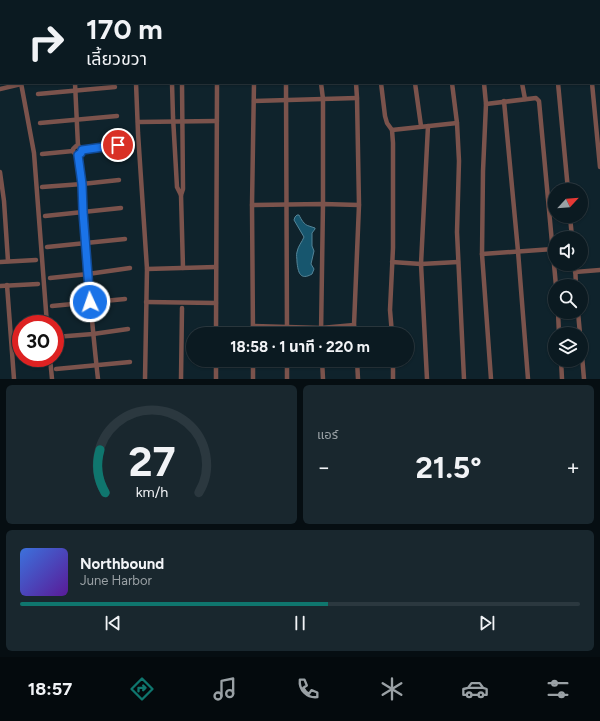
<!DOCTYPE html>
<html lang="th">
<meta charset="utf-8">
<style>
:root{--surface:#0b1a21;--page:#19272e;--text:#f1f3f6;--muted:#9aa1a5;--line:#2b383f;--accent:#0f766e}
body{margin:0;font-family:Figtree,"Noto Sans Thai",sans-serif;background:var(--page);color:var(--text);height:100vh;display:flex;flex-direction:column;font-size:15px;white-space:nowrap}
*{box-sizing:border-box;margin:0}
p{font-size:13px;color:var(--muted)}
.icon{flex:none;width:22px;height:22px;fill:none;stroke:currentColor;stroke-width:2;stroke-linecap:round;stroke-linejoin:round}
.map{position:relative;height:379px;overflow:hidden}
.side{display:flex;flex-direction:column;gap:6px;padding:6px;background:#060e12;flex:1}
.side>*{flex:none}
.hud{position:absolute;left:0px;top:0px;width:600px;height:84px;box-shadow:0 1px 3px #0004,0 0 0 1px var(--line);background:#0b1a21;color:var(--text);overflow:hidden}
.needle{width:26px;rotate:64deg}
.tools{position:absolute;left:548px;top:183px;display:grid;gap:8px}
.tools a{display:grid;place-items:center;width:40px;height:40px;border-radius:50%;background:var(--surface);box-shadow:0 1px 3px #0004,0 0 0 1px var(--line);font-size:20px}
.speed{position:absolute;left:12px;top:315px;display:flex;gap:8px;font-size:20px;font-weight:700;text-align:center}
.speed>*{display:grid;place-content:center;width:52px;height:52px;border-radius:50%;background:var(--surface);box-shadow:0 1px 3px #0004,0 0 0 1px var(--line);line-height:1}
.speed .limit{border:6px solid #d22;background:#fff;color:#111}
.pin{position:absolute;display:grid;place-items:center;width:34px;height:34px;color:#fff;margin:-17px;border:2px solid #fff;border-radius:50%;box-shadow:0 1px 4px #0007}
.me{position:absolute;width:44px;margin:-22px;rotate:357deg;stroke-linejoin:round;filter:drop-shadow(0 0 3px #0008)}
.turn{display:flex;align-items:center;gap:14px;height:84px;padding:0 20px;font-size:18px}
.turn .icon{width:52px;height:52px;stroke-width:2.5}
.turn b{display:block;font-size:28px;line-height:34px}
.big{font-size:30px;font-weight:700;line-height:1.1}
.side .tile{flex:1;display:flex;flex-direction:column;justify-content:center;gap:6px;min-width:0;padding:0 14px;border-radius:6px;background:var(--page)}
.side .dial{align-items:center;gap:0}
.dial svg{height:104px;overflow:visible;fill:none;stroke:var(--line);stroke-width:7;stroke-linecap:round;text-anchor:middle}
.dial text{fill:var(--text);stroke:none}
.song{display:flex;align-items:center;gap:12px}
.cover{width:48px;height:48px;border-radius:6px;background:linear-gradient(135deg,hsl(220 70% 55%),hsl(270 70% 35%))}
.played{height:4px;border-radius:2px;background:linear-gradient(90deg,var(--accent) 55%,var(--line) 55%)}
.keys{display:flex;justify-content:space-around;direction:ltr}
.heat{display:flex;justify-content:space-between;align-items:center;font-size:22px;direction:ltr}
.side .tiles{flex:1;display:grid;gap:6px;grid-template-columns:1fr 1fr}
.tile:last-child{grid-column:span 2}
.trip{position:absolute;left:186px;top:327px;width:228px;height:40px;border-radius:20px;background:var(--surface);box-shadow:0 1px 3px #0004,0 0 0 1px var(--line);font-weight:700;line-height:40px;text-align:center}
.tabs{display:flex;height:64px;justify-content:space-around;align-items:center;background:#040a0d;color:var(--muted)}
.tabs .icon{width:28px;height:28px}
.tabs .active{color:var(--accent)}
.tabs b{font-size:18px;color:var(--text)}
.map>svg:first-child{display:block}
</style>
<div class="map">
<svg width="600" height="379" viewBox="0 0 600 379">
<rect width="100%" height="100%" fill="#0f232c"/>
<!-- water -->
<path fill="#17566e" stroke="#548497" d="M297 215H299C301 219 304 225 309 226 311 227 313 227 315 228V229L312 233V246L314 251 311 264 314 269 312 274C300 281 298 272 297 262 297 258 296 255 297 252 298 246 302 242 304 237L294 220 295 217Z"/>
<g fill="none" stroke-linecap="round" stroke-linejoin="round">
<!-- minor -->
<g stroke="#7b534c" stroke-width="4.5">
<polyline points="2,0 2,1"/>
<polyline points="63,0 63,1"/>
<polyline points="97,0 98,1"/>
<polyline points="169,0 169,1"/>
<polyline points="181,0 181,1"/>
<polyline points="211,0 218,0"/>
<polyline points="308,0 308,1"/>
<polyline points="347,0 347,1"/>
<polyline points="438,0 438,1"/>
<polyline points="470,0 470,1"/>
<polyline points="511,0 511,1"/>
<polyline points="549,0 549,1"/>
<polyline points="584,0 585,1"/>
<polyline points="47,1 51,0"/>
<polyline points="255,1 255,0"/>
<polyline points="599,70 600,69"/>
<polyline points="21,83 34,153 47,324"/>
<polyline points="75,83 78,146"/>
<polyline points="136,83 138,133 147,269 145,379"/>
<polyline points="172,83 173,117 177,187 181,195 183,189 182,83"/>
<polyline points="286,83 287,334"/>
<polyline points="381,83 385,116 387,123 392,130 393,143 393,248 390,310 392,334"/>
<polyline points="415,83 421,126"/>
<polyline points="452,83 457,123 459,161 457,232 464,379"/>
<polyline points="484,83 486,104 483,171 482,254 491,379"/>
<polyline points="522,83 525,99"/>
<polyline points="558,83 568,190"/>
<polyline points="592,83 600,167"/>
<polyline points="0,89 21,84"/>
<polyline points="38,94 115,87"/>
<polyline points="254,101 357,98"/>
<polyline points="504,101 518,251 528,379"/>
<polyline points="486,104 536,98 539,101 556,286"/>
<polyline points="138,122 217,121"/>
<polyline points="40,123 117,116"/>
<polyline points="392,130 457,123"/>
<polyline points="82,150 118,145"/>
<polyline points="42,154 73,151 75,154 78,155 81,153 82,150 80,147 76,146 73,149 73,151"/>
<path d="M78 155C81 178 82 200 84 223 88 275 92 327 98 379"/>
<polyline points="0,172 4,201 8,261"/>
<polyline points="42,187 82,184 119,180"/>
<polyline points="181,195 183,268"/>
<polyline points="252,205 323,204 359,205"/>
<polyline points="45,216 121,208"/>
<polyline points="570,216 572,238"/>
<polyline points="47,247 125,239"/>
<polyline points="482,254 553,249"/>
<polyline points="0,262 36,260"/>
<polyline points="392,262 421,264 458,262"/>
<polyline points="575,264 576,286"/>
<polyline points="147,269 216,267"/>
<polyline points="575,272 600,270"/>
<polyline points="50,278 88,274 130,268"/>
<polyline points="7,285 14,379"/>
<polyline points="0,286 38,284"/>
<polyline points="146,302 216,303"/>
<polyline points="52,306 125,299"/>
<polyline points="558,312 559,334"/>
<polyline points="578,312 580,334"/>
<polyline points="253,326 321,328 354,325"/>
<polyline points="216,334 217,83"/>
<polyline points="253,334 252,205 254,83"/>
<polyline points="321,334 323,204 323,99 321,83"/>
<polyline points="355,334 354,325 359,205 357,98 356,83"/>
<polyline points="55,337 93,334 128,329"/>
<polyline points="581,344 584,379"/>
<polyline points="50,358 52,379"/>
<polyline points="287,360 287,379"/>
<polyline points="322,360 323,379"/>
<polyline points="357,360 358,379"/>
<polyline points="393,360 393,379"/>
<polyline points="561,360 562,379"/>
<polyline points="56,369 130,362"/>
<polyline points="181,379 182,308"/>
<polyline points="216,379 216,360"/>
<polyline points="253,379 253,360"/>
<polyline points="427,379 421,264 428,126"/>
</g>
</g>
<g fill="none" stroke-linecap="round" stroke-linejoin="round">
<defs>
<polyline id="route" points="90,302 83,212 82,184 78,155 81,153 82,150 118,145"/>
</defs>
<!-- route casing -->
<use href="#route" stroke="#114b97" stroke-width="10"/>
<!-- route -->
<use href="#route" stroke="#1a73e8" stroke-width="7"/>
</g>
</svg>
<div class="tools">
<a><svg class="needle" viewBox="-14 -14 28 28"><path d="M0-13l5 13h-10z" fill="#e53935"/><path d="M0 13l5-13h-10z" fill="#9aa1a5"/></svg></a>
<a><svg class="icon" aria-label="sound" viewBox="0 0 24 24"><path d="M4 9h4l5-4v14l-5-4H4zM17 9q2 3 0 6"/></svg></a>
<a><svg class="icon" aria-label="search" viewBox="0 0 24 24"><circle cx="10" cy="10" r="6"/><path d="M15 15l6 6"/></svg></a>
<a><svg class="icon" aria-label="layers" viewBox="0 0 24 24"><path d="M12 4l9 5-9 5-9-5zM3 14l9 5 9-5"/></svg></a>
</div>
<div class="speed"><div class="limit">30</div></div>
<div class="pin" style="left:118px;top:145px;background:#d93025"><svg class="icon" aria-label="arrive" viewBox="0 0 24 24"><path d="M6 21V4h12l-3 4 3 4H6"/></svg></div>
<svg class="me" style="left:90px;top:302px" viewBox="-20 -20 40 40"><circle r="17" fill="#1a73e8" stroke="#fff" stroke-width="3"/><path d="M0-11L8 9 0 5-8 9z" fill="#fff"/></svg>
<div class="trip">18:58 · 1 นาที · 220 m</div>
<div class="hud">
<div class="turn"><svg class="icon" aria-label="right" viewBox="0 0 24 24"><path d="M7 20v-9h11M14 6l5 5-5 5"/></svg><div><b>170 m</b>เลี้ยวขวา</div></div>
</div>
</div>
<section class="side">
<div class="tiles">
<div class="tile dial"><svg viewBox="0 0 100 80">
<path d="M14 69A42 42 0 1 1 86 69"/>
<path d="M14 69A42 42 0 0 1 10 36" stroke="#0f766e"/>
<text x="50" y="56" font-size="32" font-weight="700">27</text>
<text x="50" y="72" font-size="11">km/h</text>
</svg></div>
<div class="tile"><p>แอร์</p>
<div class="heat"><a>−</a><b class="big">21.5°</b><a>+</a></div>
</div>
<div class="tile">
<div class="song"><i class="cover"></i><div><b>Northbound</b><p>June Harbor</p></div></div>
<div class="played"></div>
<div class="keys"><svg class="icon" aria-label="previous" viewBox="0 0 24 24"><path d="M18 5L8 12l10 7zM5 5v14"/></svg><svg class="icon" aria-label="pause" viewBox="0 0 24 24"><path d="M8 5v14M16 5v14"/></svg><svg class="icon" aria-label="next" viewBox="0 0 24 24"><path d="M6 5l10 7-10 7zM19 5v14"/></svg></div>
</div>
</div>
</section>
<nav class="tabs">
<b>18:57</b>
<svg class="icon active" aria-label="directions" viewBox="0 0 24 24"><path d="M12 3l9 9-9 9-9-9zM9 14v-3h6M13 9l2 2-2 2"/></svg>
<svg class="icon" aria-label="music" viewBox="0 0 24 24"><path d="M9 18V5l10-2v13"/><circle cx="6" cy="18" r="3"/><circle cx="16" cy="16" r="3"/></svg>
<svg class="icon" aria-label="phone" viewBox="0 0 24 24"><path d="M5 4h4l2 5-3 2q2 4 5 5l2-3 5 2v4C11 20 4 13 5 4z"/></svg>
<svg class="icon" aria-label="climate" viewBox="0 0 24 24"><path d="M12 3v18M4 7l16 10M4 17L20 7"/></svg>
<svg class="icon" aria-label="car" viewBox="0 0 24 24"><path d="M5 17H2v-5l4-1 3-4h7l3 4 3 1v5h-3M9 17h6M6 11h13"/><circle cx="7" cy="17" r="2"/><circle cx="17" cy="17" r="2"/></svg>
<svg class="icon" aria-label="filters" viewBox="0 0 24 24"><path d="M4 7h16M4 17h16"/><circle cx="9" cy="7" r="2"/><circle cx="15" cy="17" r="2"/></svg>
</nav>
